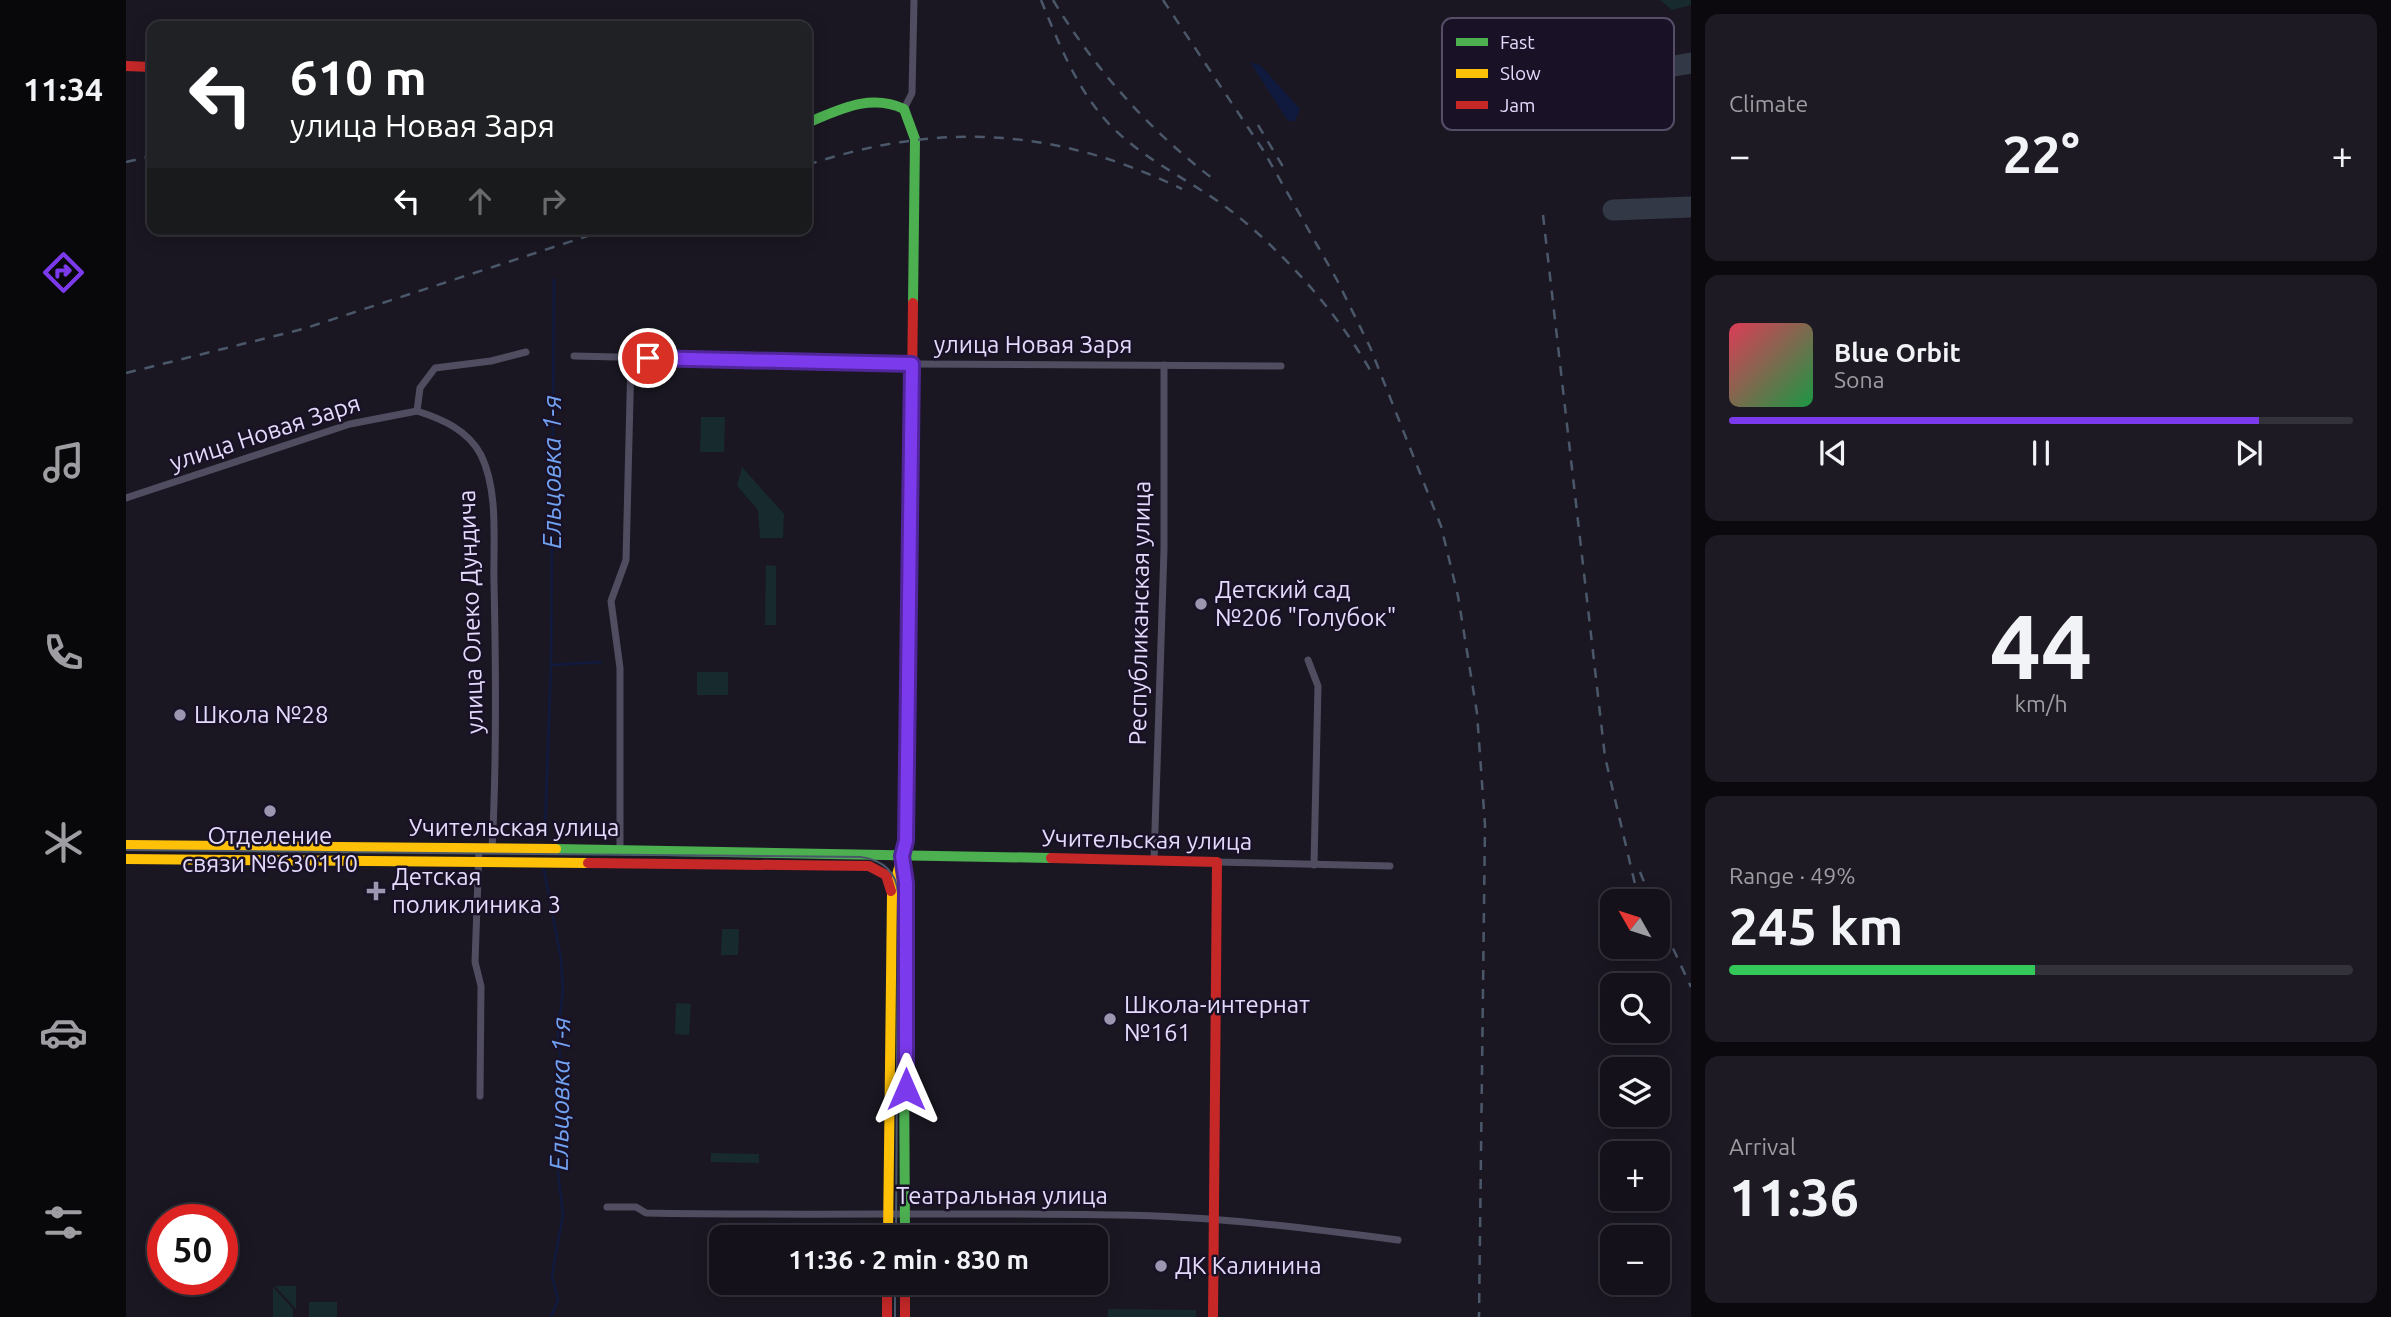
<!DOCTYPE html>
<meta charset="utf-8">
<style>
:root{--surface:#14111a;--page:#1d1a23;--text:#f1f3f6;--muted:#9d9da2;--line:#333139;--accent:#7c3aed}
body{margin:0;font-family:Ubuntu,sans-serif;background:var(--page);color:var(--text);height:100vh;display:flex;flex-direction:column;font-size:26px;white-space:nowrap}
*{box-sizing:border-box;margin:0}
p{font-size:23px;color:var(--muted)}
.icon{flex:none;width:38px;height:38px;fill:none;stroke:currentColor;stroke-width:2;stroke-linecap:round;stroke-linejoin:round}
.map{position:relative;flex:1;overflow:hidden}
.panel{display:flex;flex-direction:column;gap:14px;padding:14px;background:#0b090e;width:700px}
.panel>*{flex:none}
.top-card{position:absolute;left:21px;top:21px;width:665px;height:214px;border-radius:14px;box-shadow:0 4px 18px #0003,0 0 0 2px var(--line);background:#202124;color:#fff;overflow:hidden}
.needle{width:46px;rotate:309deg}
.buttons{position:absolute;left:1474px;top:889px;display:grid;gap:14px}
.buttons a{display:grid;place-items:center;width:70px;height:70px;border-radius:14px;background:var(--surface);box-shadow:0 4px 18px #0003,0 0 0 2px var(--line);font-size:35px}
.speed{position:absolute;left:21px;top:1204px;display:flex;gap:14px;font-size:35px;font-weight:700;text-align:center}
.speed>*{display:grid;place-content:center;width:91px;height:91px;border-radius:50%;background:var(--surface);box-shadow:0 4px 18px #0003,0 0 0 2px var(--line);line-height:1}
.speed .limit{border:10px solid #d22;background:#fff;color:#111}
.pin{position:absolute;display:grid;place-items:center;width:60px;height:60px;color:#fff;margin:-30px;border:4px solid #fff;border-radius:50%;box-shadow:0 2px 7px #0007}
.me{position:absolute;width:77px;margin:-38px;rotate:0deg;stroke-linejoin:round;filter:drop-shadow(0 0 5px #0008)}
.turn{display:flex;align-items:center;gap:24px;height:147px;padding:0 28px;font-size:32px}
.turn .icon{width:91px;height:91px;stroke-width:2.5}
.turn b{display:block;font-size:49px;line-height:60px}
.lanes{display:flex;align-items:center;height:66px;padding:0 28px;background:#0003;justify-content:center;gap:35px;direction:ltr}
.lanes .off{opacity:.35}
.big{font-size:52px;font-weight:700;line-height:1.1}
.panel .card{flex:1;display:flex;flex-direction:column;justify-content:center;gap:10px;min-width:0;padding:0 24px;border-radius:14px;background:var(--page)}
.panel .dial{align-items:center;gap:0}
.dial b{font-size:91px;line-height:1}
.song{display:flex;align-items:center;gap:21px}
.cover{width:84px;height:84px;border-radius:10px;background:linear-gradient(135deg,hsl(350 70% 55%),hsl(140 70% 35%))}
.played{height:7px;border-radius:4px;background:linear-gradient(90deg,var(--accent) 85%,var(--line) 85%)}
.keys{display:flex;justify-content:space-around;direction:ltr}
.heat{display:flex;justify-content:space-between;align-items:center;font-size:38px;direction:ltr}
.charge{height:10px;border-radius:5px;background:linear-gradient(90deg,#34c759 49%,var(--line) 0)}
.trip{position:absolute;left:583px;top:1225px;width:399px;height:70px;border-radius:14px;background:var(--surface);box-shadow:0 4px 18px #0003,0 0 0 2px var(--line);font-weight:700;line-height:70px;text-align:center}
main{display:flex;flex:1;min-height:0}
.tabs{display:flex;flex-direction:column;width:126px;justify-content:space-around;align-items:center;background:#08070a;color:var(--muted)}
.tabs .icon{width:49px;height:49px}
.tabs .active{color:var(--accent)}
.tabs b{font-size:32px;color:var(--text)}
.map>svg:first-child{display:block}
</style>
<main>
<nav class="tabs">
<b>11:34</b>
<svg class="icon active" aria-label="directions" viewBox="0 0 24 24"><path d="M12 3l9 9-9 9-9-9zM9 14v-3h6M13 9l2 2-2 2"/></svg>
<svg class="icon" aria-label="music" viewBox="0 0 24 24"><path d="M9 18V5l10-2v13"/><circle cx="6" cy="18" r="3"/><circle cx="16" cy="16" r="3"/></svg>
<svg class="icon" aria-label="phone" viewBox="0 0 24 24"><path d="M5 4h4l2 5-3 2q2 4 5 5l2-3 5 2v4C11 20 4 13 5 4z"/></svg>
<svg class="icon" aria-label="climate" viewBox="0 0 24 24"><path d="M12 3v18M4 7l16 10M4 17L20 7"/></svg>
<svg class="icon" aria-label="car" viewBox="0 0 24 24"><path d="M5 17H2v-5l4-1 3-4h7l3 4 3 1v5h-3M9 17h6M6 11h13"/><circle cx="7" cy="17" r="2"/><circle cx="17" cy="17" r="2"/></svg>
<svg class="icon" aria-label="filters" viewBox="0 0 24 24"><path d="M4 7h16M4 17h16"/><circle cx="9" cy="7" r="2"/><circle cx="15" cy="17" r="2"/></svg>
</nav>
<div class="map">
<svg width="1565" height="1317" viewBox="0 0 1565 1317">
<rect width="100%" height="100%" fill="#1a1722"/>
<!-- green -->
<g fill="#172a2e">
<polygon points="1534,0 1565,0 1565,5 1546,10"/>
<polygon points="575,417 599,417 598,452 574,452"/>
<polygon points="616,467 658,514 657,538 634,538 632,510 611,486"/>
<polygon points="640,565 650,566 650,625 639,625"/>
<rect x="571" y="672" width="31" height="23"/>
<polygon points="596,929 613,929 612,955 595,955"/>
<polygon points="550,1003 565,1004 563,1035 549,1034"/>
<polygon points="585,1153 633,1154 633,1163 585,1162"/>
<polygon points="149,1286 170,1286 170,1309"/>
<polygon points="147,1287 167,1309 167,1317 147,1317"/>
<rect x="183" y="1302" width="28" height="15"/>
<polygon points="982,1309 1070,1310 1070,1317 982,1317"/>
</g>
<!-- water -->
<polygon fill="#101a3f" points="1124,62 1135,66 1174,109 1169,121 1162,121"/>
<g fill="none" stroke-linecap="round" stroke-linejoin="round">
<!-- stream -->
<g stroke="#101a3f" stroke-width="2.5">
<polyline points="425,665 428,280"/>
<polyline points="419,829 425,665 475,662"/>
<polyline points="418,870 435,959 437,990 432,1033 439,1115 432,1172 437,1215 426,1275 432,1300 425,1317"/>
</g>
<!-- taxiway -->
<g stroke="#323846" stroke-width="21">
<polyline points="1478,58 1507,73 1565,63"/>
<polyline points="1487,210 1565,207"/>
</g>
<!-- street -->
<g stroke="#504d61" stroke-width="7">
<polyline points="778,109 786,93 788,0"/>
<polyline points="448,356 786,364 1155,366"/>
<path d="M291 411C316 419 342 430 355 455 373 492 367 543 368 582 370 671 371 760 366 849"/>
<polyline points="291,411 294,388 309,368 365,361 400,352"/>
<polyline points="0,498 224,424 291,411"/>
<polyline points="1182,660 1192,686 1188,865"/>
<polyline points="353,850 349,962 355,986 354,1096"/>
<polyline points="494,850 494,668 485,601 500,560 505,358"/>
<polyline points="1028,861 1038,549 1038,365"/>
<polyline points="1091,862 1264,866"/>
<path d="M481 1207H510L520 1213C677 1216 835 1212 992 1215 1085 1216 1180 1228 1272 1240"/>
</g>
<!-- fast -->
<g stroke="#4caf50" stroke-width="10">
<path d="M681 123C713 110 744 93 778 109L789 139 787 303"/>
<polyline points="430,849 925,858"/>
<polyline points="777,862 779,1237"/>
</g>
<!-- slow -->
<g stroke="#ffc107" stroke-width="10">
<polyline points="0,845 430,849"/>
<polyline points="0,859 462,863"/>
<polyline points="762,1237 766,894 780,841 783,632"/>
</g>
<!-- jam -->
<g stroke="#c62828" stroke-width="10">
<polyline points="0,66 26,67"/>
<polyline points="783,632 787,303"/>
<polyline points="925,858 1091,862 1087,1317"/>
<polyline points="462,863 743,866 760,875 765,891"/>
<polyline points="761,1283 761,1317"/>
<polyline points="779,1283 779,1317"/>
</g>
<!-- tram -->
<g stroke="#4a586a" stroke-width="2">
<path d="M0 850 735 857C756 860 770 871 772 893L770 1237"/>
<polyline points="769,1317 769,1283"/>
</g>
<!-- rail -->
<g stroke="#4a586a" stroke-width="2.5" stroke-dasharray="10 9" stroke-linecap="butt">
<path d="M915 0C933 44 951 90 984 125 1022 164 1072 183 1114 218 1166 261 1214 317 1247 375"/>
<path d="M927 0C970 71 1025 132 1091 182"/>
<polyline points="1037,0 1137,150 1211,280 1244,347 1315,526 1332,596 1351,713 1359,825 1353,1317"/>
<polyline points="1132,125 1159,170"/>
<polyline points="0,162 26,156"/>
<path d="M681 165C814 121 930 128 1056 189"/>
<polyline points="1417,215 1479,757 1513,901"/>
<polyline points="0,373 177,329 483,229"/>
<polyline points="1514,872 1526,901"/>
<polyline points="1531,914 1565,987"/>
</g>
</g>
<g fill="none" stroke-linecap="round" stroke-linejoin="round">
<defs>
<polyline id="route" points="522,358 786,364 780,841 776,856 780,883 780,1089"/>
</defs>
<!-- route casing -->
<use href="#route" stroke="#51269a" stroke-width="18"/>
<!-- route -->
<use href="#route" stroke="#7c3aed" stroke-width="12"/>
</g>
<!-- markers -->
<g fill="#9d96b0" stroke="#191227" stroke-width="2.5">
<circle cx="1075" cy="604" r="7"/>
<circle cx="54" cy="715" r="7"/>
<circle cx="144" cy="811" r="7"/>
<path d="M246.5 880.5h7v7h7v7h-7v7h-7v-7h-7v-7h7z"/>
<circle cx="984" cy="1019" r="7"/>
<circle cx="1035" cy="1266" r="7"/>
</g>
<g text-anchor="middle" stroke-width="5" stroke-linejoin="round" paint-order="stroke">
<!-- street labels -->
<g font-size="24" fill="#e4dbfc" stroke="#191227">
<text x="907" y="353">улица Новая Заря</text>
<text transform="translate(139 433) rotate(-18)" y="8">улица Новая Заря</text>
<text transform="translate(345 612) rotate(-92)" y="8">улица Олеко Дундича</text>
<text transform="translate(1014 613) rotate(-89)" y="8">Республиканская улица</text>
<text x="388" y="836">Учительская улица</text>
<text transform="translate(1021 840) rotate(1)" y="8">Учительская улица</text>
<text x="876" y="1204">Театральная улица</text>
</g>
<!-- poi labels -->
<g font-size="24" fill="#e4dbfc" stroke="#191227" text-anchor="start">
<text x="1089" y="598">Детский сад<tspan x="1089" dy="28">№206 "Голубок"</tspan></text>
<text x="68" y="723">Школа №28</text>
<text x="144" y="844" text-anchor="middle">Отделение<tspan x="144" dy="28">связи №630110</tspan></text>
<text x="266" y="885">Детская<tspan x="266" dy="28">поликлиника 3</tspan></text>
<text x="998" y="1013">Школа-интернат<tspan x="998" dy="28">№161</tspan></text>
<text x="1049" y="1274">ДК Калинина</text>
</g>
<!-- water labels -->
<g font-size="26" font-style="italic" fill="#72a2f2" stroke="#191227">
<text transform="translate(426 472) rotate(-90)" y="9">Ельцовка 1-я</text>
<text transform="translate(434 1094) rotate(-89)" y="9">Ельцовка 1-я</text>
</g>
</g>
<!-- legend -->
<rect x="1316" y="18" width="232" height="112" rx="10" fill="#191227" stroke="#564e67" stroke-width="2"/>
<rect x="1330" y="38" width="32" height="8" fill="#4caf50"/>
<rect x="1330" y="69" width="32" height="9" fill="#ffc107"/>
<rect x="1330" y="101" width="32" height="8" fill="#c62828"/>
<g font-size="19" fill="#e4dbfc">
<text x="1374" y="49">Fast</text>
<text x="1374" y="80">Slow</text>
<text x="1374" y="112">Jam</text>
</g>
</svg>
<div class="buttons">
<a><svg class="needle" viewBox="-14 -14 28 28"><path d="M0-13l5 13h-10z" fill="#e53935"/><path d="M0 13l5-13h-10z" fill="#9d9da2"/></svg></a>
<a><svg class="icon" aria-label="search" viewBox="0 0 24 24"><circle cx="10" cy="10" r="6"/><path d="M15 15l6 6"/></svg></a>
<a><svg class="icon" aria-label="layers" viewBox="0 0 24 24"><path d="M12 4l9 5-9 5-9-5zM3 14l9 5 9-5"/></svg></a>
<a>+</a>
<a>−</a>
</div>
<div class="speed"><div class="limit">50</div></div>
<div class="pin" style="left:522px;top:358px;background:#d93025"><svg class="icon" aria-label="arrive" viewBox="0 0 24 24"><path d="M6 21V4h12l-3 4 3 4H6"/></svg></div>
<svg class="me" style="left:780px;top:1089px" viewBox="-20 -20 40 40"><path d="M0-17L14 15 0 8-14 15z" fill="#7c3aed" stroke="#fff" stroke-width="4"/></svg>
<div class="trip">11:36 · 2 min · 830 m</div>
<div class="top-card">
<div class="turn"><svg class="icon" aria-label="left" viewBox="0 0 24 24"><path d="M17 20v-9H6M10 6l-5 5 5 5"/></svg><div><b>610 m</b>улица Новая Заря</div></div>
<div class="lanes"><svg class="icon" aria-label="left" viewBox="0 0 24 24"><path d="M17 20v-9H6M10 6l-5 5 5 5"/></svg><svg class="icon off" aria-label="ahead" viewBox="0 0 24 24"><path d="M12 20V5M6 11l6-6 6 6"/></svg><svg class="icon off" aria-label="right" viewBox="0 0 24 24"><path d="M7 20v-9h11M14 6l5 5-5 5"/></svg></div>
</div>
</div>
<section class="panel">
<div class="card"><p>Climate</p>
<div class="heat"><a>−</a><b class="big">22°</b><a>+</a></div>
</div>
<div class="card">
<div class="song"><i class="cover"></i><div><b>Blue Orbit</b><p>Sona</p></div></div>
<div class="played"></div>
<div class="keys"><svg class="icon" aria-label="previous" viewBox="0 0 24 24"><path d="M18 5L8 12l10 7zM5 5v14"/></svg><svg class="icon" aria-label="pause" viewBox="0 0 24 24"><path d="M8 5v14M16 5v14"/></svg><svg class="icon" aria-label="next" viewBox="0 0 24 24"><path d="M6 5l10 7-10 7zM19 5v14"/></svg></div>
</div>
<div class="card dial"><b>44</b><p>km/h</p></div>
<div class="card"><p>Range · 49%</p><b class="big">245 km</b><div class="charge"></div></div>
<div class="card"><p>Arrival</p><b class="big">11:36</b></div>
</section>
</main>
